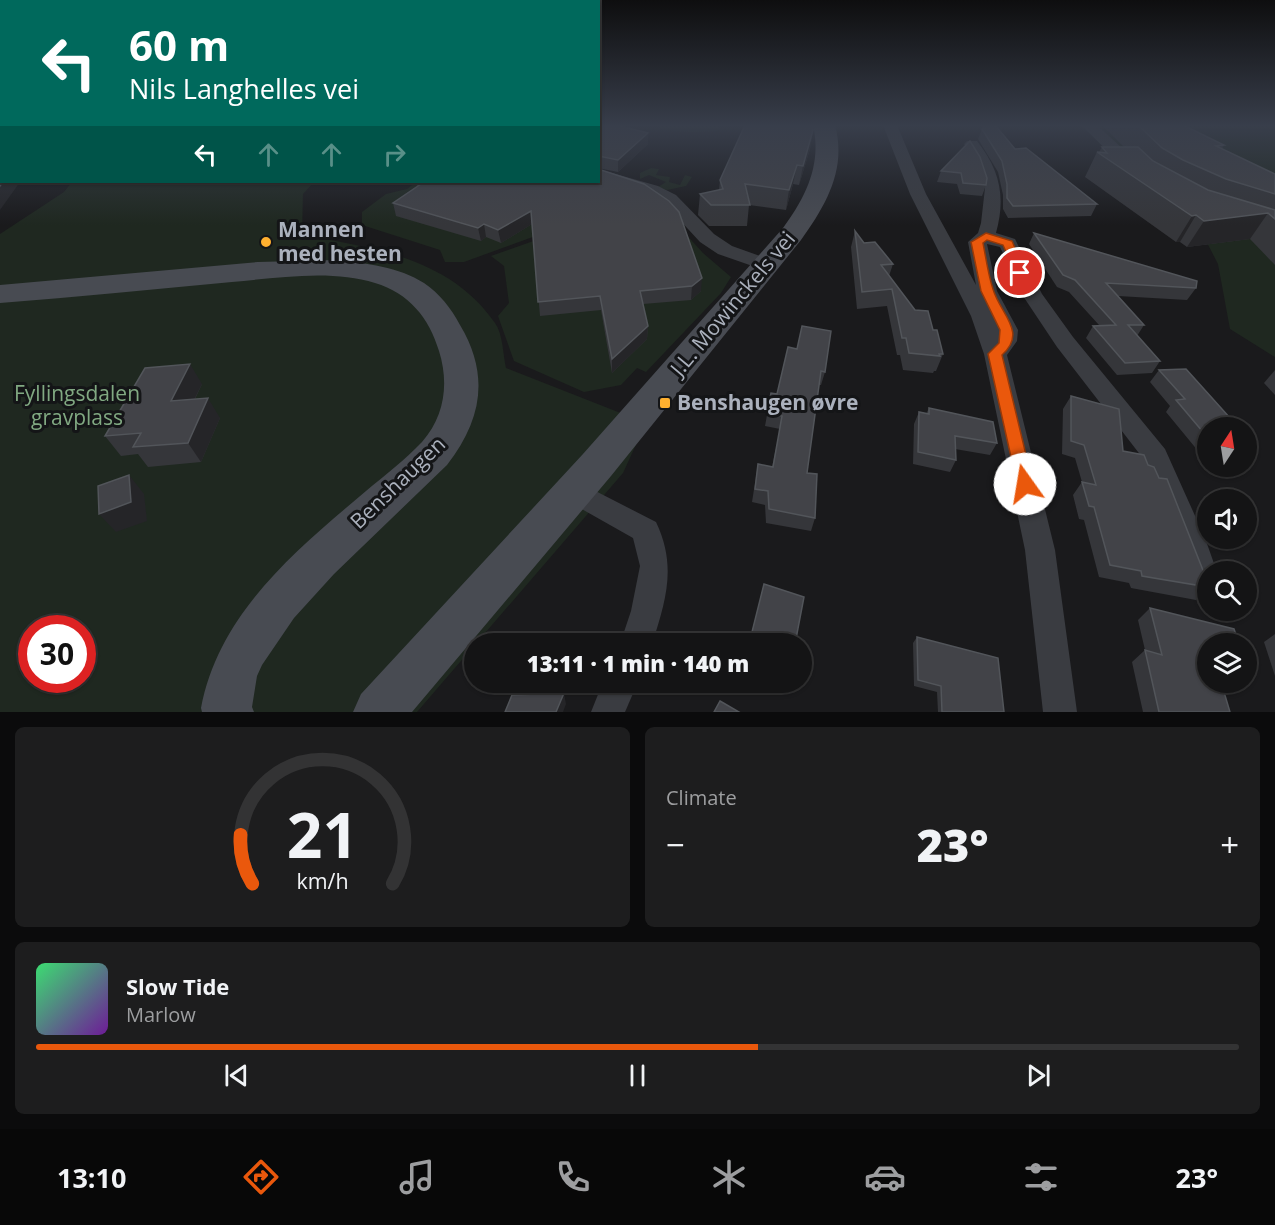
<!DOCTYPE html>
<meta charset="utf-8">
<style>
:root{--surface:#141415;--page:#1d1d1e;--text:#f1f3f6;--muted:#9d9ea0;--line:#333334;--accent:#ea580c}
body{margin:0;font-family:"Open Sans",sans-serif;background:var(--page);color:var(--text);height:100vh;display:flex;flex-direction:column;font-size:22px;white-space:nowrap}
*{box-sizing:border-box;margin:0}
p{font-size:20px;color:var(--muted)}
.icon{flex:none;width:33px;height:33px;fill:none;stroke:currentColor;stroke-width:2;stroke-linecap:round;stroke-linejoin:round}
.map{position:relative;height:712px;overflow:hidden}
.drawer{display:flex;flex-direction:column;gap:15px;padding:15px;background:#0b0b0c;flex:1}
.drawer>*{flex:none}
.hud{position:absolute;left:0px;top:0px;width:600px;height:183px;box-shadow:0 2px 4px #0004,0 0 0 2px var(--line);background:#00695c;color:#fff;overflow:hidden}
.needle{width:39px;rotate:12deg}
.tools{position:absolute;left:1197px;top:417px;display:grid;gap:12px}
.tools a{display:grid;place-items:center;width:60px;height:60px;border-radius:50%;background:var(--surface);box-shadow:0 2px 4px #0004,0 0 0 2px var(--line);font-size:30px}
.speed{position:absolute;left:18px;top:615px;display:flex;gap:12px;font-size:30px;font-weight:700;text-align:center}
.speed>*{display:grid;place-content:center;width:78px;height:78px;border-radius:50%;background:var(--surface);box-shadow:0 2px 4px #0004,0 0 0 2px var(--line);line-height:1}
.speed .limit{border:9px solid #d22;background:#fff;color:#111}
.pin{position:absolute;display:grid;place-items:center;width:51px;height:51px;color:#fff;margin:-26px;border:3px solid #fff;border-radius:50%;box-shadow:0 2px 6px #0007}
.me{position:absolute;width:66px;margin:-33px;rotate:347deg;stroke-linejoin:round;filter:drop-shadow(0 0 4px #0008)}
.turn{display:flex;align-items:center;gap:21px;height:126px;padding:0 30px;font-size:27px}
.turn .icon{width:78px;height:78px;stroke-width:2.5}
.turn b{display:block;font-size:42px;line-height:51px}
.lanes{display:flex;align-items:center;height:57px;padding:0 30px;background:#0003;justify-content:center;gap:30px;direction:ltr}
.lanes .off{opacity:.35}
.big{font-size:45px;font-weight:800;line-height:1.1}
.drawer .card{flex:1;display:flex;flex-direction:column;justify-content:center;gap:9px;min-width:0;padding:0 21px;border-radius:9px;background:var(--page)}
.drawer .dial{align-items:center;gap:0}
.dial svg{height:156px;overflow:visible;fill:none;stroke:var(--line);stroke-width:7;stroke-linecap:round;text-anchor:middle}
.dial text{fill:var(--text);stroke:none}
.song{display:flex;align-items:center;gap:18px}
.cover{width:72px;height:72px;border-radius:9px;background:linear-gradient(135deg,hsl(140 70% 55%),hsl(280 70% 35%))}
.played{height:6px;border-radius:3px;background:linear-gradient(90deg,var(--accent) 60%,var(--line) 60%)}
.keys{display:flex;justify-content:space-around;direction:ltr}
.heat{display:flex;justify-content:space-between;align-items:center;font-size:33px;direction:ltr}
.drawer .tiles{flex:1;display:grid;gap:15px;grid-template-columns:1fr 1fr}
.card:last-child{grid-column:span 2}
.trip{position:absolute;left:464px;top:633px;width:348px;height:60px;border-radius:30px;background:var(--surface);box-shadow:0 2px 4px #0004,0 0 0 2px var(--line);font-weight:800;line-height:60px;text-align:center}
.dock{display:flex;height:96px;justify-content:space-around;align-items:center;background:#080808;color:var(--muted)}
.dock .icon{width:42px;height:42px}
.dock .on{color:var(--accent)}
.dock b{font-size:27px;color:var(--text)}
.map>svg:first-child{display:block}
</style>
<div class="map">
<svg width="1275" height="712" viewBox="0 0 1275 712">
<rect width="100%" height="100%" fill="#1a1a1c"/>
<!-- green -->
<g fill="#1f2820" fill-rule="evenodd">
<path d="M655 125H721L717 131C703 132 665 134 655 125Z"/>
<polygon points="1101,125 1275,125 1275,357 1230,329 1218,264 1201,231 1150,195 1088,131"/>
<polygon points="651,168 659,169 656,175 670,177 669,182 680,185 685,175 692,177 686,186 667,190 658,187 666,182 649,175 640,179 640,173"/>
<path d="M72 182H314L303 194 302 235C374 248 450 258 495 323 503 334 503 355 506 368L646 423 623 473 417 712H0V234L64 192ZM32 628H82V680H32Z"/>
<polygon points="416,182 552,230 464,262 445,262 440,250 362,225 362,212 386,194 407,189"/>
<polygon points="683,231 703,253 731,277 721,293 646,372 637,368 621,385 584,392 514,361 498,316 509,303 504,266 491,256 556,233"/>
</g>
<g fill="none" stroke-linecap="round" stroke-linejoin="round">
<!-- street -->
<g fill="#3a3c41" fill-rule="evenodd">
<path d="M883 125H897L926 194 976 285 968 242 978 233 981 223 985 188 978 166 964 144 967 141H977C1000 170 1006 197 996 233L1015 239 1042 294 1073 337 1165 449 1205 538 1217 572H1208V602L1197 598 1177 538 1145 461 1057 347 1025 299 1000 247 987 244 997 291 1018 330 1017 341 1007 355 1055 550 1077 712H1043L1025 550 984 354 971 316 910 194Z"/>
<polygon points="1081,125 1097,125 1139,164 1141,167 1139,170 1127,170"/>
<polygon points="598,169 658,186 676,195 714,234 732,246 774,261 777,265 774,269 767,271 718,254 700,242 664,203 646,194 598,179"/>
<path d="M574 480 656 522C677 566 666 600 652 644H620L631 611 640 566 633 538 564 499 560 491 564 483Z"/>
<polygon points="603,682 638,682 625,712 591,712"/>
</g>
<!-- secondary -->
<g fill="#484b52" fill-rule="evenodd">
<path d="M813 125H835C847 169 826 205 801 240L611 476 412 712H353L361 694 583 454 783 228C806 197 822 164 813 125Z"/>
<path d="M336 260C366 263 399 267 424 283 440 294 451 308 460 325 490 375 482 420 447 465L334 574 294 618 262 665 257 676 252 707 254 712H202L201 708C219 613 295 551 366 491 385 475 405 460 422 442 445 416 449 383 439 351 429 318 409 293 375 283 331 269 277 278 232 282 154 289 77 297 0 303V285L258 262Z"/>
</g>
</g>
<!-- wall -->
<g fill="#35363a">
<polygon points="598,125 648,144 618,172 598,168"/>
<polygon points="744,125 812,125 813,130 810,149 799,185 793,184 786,210 749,205 747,226 709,226 698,215 700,194 719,190 720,180 744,128"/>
<polygon points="1102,125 1183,125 1224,145 1222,149 1275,174 1275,265 1250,239 1187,247 1180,242 1176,242 1085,177 1097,152 1099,152 1102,147 1124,147"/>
<polygon points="982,129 1015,149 1097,204 1091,216 1008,218 1003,209 1003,195 998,172 978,139"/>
<polygon points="970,141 986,185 982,196 960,194 957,184 937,182 941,171"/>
<polygon points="416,182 598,182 701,291 691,300 643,304 648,326 647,339 612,373 601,310 540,316 532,224 501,243 486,237 481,241 396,216 393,203 417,186"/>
<polygon points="855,231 864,243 893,264 889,276 915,310 933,330 943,354 936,371 934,371 933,373 903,370 900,355 897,355 887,306 857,309 851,247"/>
<polygon points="1034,233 1196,288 1187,300 1118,296 1144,325 1137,336 1160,361 1152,373 1117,375 1086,338 1093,326 1099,325 1069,292 1057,287 1029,244"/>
<polygon points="788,347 825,372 821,385 819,385 807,473 815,518 811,531 766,523 765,505 752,502 758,464 772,467 780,429 765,426 771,393 777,394"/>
<polygon points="1186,369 1208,428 1208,463 1166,412 1170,406 1150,382 1159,370"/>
<polygon points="1275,370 1275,395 1264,383"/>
<polygon points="202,384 195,399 220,418 201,462 148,467 138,454 121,456 105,436"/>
<polygon points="1071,396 1123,451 1148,465 1159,478 1208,583 1208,589 1196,600 1131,588 1129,583 1099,577 1084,520 1079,519 1073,495 1082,482 1075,458 1062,454 1063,409"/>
<polygon points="929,408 997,443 990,455 955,449 956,460 950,472 913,464 914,424 919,412 926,414"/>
<polygon points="1210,466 1238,466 1234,471 1214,472"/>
<polygon points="764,584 795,644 749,644"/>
<polygon points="1150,608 1208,644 1230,712 1143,712 1132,662 1145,650 1138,620"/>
<polygon points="1275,634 1275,676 1264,642"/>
<polygon points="917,637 1004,712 938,712 937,692 914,686 913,643"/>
</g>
<!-- shaded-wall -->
<g fill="#252528">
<polygon points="813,130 810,149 799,185 803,166"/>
<polygon points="648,133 648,144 618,172 618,160"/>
<polygon points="797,165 793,184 786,210 789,190"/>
<polygon points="3,182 20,182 0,210 0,186"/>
<polygon points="531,211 532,224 501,243 498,230"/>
<polygon points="1268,213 1250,239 1187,247 1204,221"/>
<polygon points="1196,215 1180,242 1176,242 1192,216"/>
<polygon points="484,224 486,237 481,241 478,228"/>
<polygon points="702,278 701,291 691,300 692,286"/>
<polygon points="648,326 647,339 612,373 612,359"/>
<polygon points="190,364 202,384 184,420 171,401"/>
<polygon points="208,398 220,418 201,462 188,443"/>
<polygon points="129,475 144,494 147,521 116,532 99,514"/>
<polygon points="564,693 566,704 563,712 556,712"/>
</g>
<!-- building -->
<g fill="#424348" stroke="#52555a" stroke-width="1.5">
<polygon points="598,125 616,125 648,133 618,160 598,156"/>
<polygon points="745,125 812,125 813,130 803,166 797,165 789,190 745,184 750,205 711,205 700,194 723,189 720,180"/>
<polygon points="985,125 995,125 1015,149 1026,148 1097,204 1013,206 1007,198 1007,184 1002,161 982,129"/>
<polygon points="1138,125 1183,125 1224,145 1216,146 1275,174 1275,194 1226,179 1183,160 1162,148"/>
<polygon points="970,141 980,157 987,178 986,185 963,183 961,173 941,171"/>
<polygon points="1102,147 1138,147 1153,161 1208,190 1275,210 1275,219 1268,213 1204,221 1196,215 1192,216 1097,152 1107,153"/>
<polygon points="2,160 2,182 3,182 0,186 0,161"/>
<polygon points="598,169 644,184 669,201 679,212 702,278 692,286 640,291 648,326 612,359 600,296 538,302 531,211 498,230 484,224 478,228 393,203 424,182 598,182"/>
<polygon points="855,231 864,243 875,242 893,264 881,265 915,310 928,311 933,330 937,330 943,354 939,354 940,356 909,353 906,338 902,338 892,289 862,292"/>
<polygon points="1034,233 1197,281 1196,288 1106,283 1144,325 1128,325 1160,361 1125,363 1093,326 1116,325 1075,280 1063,275"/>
<polygon points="802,326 831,331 825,372 821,371 807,473 817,474 815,518 769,509 768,491 755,489 758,464 773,467 782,416 767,413 771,393 777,394 788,347 797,349"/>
<polygon points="190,364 171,401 208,398 188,443 133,447 141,433 105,436 145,368"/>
<polygon points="1186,369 1239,428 1208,428 1208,438 1176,400 1185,399 1159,370"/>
<polygon points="1071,396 1119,409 1123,451 1144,455 1148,465 1154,467 1159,478 1167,479 1208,583 1208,587 1142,576 1141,571 1110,565 1094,507 1089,506 1082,482 1096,485 1084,445 1071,441"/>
<polygon points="929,408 993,422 997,443 955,436 956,460 918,452 919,412 929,414"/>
<polygon points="129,475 131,502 99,514 98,486"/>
<polygon points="764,584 804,597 795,644 760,644 750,640"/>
<polygon points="1150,608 1234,629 1239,644 1208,644 1208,682 1221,682 1230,712 1159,712 1145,650 1162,655"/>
<polygon points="497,633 519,642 518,644 491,644"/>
<polygon points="917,637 998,658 1004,712 942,712 941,686 918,680"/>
<polygon points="564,693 556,712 505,712 512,695"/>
<polygon points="720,701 739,712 714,712"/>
</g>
<!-- sky -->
<linearGradient id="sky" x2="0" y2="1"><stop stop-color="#0e0e0f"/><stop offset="0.56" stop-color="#383e4b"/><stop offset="1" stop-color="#383e4b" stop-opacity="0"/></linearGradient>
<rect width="1275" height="225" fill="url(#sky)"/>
<!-- route -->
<path fill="#ea580c" stroke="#983908" stroke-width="1.5" d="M986 233 1012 241 1026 273 1020 276 1016 275 1003 245 987 240 983 243C986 258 988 274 993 289 1000 314 1028 332 1002 355L1033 484 1031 489 1025 491 1019 489 1017 484 988 354 999 343 1000 330 981 291 971 242Z"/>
<!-- markers -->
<g fill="#ffb02f" stroke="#141517" stroke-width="2">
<circle cx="266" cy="242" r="6"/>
<rect x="659" y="397" width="12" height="12" rx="3"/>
</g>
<g text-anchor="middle" stroke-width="6" stroke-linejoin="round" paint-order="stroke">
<!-- poi labels -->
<g font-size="21" font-weight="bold" fill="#abb1bd" stroke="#141517" text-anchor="start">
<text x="278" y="237">Mannen<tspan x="278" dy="24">med hesten</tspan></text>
<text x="677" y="410">Benshaugen øvre</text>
</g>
<!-- street labels -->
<g font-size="21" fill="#abb1bd" stroke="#141517">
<text transform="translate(733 304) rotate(-50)" y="7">J.L. Mowinckels vei</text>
<text transform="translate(398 483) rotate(-44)" y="7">Benshaugen</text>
</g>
<!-- park labels -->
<g font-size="21" fill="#81a982" stroke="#141517">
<text x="77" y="401">Fyllingsdalen<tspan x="77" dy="24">gravplass</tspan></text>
</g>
</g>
</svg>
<div class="tools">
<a><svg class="needle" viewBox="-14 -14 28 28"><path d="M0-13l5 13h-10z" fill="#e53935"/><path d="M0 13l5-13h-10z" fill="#9d9ea0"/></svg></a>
<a><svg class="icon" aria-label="sound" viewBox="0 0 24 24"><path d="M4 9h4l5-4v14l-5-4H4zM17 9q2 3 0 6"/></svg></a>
<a><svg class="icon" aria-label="search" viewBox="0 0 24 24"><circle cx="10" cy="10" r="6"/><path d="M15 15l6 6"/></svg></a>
<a><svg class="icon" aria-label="layers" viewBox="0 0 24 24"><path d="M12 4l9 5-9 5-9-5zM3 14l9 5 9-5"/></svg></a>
</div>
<div class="speed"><div class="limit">30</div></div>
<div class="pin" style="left:1020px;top:273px;background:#d93025"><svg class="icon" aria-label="arrive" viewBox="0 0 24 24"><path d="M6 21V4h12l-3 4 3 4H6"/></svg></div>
<svg class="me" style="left:1025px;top:484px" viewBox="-20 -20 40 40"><circle r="19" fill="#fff"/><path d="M0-13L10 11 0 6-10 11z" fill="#ea580c"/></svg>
<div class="trip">13:11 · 1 min · 140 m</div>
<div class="hud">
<div class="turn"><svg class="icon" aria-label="left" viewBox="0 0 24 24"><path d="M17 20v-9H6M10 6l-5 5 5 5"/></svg><div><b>60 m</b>Nils Langhelles vei</div></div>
<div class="lanes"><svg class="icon" aria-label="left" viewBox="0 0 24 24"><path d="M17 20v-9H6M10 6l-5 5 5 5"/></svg><svg class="icon off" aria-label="ahead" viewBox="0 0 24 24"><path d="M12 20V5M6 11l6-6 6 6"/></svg><svg class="icon off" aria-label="ahead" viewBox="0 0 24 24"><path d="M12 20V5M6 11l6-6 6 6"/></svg><svg class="icon off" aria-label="right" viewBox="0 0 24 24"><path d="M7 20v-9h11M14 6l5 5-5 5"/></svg></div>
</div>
</div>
<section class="drawer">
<div class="tiles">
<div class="card dial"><svg viewBox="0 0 100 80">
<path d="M14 69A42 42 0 1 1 86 69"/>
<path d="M14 69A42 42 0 0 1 8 44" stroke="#ea580c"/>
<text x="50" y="56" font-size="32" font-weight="700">21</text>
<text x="50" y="72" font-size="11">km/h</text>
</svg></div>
<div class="card"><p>Climate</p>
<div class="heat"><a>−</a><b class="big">23°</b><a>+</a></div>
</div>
<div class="card">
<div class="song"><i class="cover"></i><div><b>Slow Tide</b><p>Marlow</p></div></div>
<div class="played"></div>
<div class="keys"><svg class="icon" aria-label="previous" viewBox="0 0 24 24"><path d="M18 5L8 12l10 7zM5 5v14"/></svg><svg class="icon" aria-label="pause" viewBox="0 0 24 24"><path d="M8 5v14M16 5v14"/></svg><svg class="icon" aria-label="next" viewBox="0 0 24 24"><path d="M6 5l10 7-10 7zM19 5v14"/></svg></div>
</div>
</div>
</section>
<nav class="dock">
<b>13:10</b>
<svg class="icon on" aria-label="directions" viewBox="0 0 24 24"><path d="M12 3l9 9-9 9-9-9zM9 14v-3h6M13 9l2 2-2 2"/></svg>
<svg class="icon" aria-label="music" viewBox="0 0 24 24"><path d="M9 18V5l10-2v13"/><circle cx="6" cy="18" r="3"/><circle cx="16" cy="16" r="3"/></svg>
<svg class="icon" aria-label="phone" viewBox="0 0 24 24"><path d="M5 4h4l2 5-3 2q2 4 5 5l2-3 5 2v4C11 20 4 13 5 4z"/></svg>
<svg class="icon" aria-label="climate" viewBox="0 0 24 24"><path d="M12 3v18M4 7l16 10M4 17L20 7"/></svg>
<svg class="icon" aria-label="car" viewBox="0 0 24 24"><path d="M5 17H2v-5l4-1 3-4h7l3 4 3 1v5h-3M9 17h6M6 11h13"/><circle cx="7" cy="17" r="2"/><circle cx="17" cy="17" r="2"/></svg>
<svg class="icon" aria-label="filters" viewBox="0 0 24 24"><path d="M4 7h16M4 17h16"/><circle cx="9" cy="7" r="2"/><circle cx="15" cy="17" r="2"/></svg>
<b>23°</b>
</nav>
